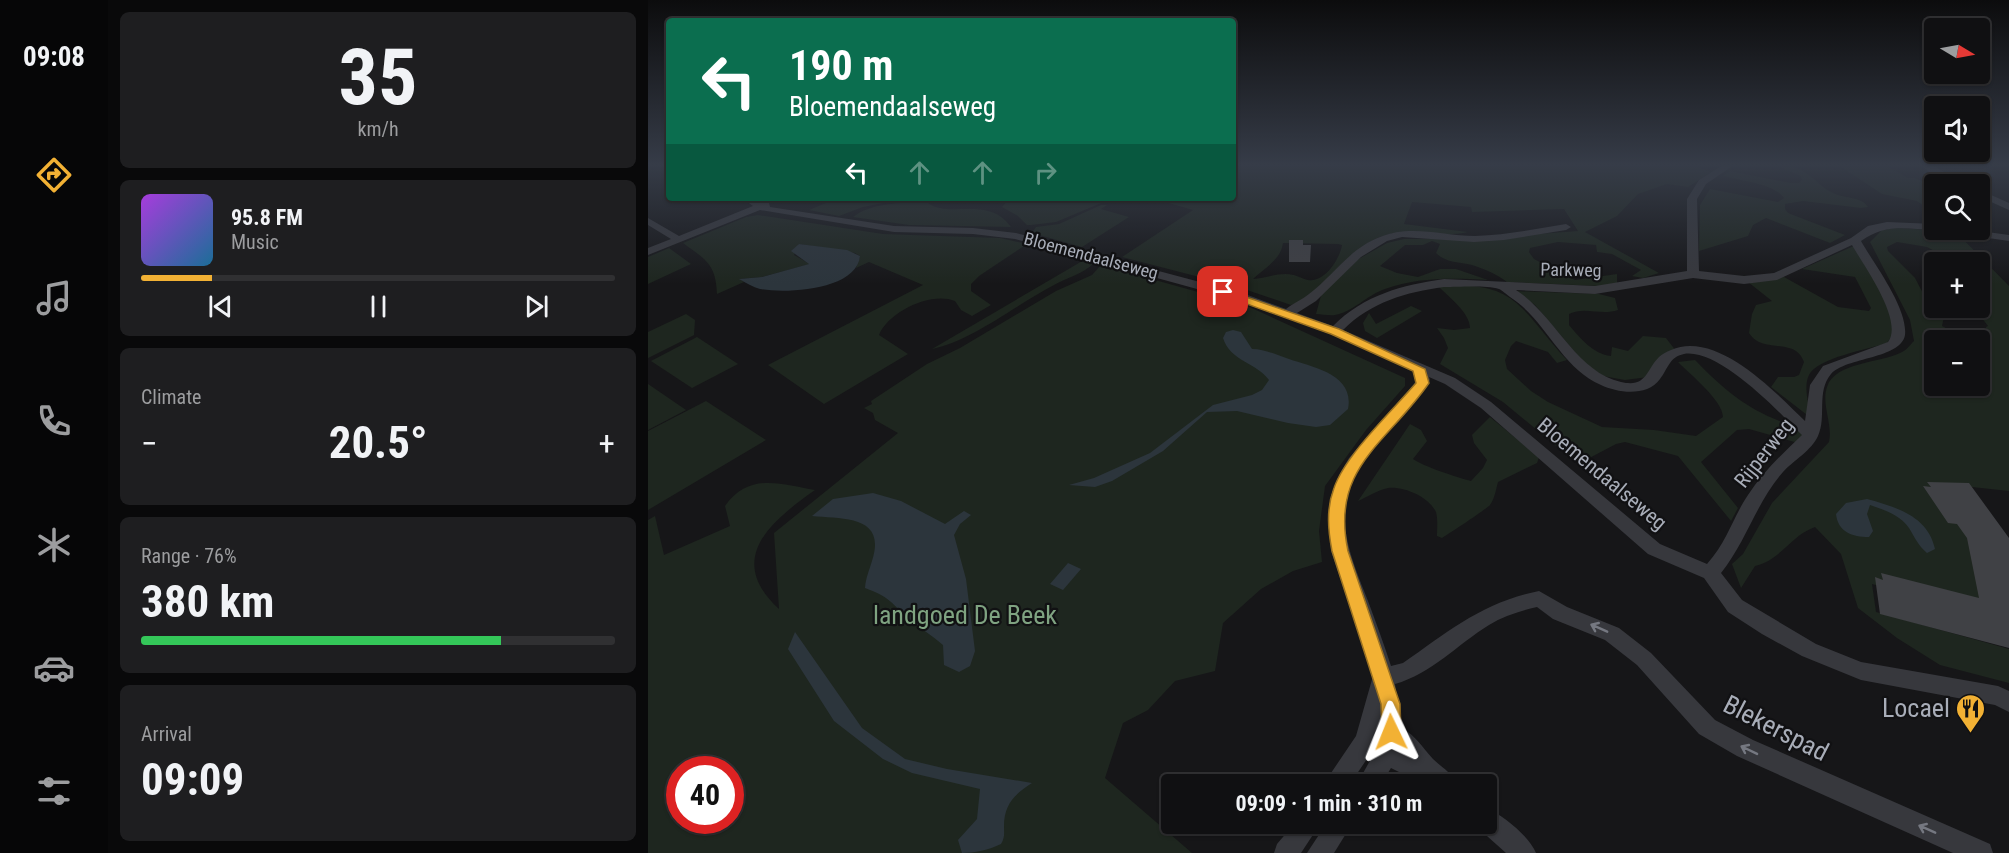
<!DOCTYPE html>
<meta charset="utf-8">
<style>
:root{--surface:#101012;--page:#1e1e20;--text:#f1f3f6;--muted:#9c9d9f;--line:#303032;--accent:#f2b134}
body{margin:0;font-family:"Roboto Condensed",sans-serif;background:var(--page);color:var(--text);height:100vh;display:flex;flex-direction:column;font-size:22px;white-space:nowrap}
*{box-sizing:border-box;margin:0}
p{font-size:20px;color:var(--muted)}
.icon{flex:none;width:33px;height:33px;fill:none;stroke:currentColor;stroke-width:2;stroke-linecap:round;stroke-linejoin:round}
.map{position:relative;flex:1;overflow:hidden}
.sheet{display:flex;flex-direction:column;gap:12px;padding:12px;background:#09090a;width:540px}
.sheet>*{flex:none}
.guide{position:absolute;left:18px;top:18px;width:570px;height:183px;border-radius:6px;box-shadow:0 2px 4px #0004,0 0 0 2px var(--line);background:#0b6e4f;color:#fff;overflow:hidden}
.needle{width:39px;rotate:100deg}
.buttons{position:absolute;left:1276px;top:18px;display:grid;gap:12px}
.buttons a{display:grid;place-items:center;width:66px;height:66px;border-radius:6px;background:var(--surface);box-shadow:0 2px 4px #0004,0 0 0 2px var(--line);font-size:30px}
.speed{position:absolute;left:18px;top:756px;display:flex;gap:12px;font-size:30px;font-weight:700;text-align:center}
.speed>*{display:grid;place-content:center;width:78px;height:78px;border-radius:50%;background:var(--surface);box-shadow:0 2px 4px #0004,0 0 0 2px var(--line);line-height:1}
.speed .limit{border:9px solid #d22;background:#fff;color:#111}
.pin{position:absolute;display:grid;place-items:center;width:51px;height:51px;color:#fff;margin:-26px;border-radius:12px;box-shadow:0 3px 9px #0006}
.me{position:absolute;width:66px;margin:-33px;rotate:358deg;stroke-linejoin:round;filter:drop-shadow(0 0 4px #0008)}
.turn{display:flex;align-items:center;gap:21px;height:126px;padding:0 24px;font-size:27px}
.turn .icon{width:78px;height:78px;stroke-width:2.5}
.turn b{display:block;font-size:42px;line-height:51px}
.lanes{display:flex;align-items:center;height:57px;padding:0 24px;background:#0003;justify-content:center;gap:30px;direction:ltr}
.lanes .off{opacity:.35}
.big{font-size:45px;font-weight:700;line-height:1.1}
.sheet .card{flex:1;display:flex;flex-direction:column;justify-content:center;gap:9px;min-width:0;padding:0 21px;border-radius:9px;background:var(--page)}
.sheet .dial{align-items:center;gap:0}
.dial b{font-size:78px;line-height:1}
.song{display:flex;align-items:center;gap:18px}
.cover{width:72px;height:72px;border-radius:9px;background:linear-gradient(135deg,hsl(280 70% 55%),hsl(200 70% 35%))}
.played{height:6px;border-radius:3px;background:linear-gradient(90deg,var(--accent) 15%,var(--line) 15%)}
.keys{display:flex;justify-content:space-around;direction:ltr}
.heat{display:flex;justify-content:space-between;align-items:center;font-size:33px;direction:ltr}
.charge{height:9px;border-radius:4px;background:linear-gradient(90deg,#34c759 76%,var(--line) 0)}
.trip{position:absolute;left:513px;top:774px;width:336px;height:60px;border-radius:6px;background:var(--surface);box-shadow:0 2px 4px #0004,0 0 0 2px var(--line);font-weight:700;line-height:60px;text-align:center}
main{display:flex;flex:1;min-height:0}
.menu{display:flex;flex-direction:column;width:108px;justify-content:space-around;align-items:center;background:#060607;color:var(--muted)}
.menu .icon{width:42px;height:42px}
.menu .current{color:var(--accent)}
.menu b{font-size:27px;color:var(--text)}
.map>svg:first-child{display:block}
</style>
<main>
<nav class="menu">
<b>09:08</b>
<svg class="icon current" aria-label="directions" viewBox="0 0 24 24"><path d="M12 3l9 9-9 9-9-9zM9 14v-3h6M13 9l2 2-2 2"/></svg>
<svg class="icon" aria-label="music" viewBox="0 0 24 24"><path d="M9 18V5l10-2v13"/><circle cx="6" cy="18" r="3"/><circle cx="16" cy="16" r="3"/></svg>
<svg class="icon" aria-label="phone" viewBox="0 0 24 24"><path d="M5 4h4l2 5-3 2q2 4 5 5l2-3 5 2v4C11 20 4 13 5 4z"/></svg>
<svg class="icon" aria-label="climate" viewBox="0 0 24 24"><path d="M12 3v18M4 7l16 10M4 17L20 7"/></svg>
<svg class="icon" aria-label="car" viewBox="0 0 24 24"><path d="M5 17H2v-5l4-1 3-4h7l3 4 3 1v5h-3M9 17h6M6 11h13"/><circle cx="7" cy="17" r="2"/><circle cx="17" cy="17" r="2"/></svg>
<svg class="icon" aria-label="filters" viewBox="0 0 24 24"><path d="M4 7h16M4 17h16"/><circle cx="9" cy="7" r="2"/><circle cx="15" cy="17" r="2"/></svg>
</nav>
<section class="sheet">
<div class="card dial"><b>35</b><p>km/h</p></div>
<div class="card">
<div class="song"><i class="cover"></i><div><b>95.8 FM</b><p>Music</p></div></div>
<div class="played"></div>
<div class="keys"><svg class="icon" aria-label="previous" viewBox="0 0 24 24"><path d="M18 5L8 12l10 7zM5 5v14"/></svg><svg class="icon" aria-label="pause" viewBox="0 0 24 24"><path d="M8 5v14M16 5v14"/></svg><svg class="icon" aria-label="next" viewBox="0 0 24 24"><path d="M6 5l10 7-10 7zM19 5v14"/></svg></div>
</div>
<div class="card"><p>Climate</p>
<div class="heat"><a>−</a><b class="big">20.5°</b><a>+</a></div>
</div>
<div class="card"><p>Range · 76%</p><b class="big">380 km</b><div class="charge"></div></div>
<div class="card"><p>Arrival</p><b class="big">09:09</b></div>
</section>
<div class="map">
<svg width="1361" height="853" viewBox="0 0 1361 853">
<rect width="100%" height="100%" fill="#161618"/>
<!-- green -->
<g fill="#1e261f" fill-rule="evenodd">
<path d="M585 165H1054L1052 168 1063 172 1040 187 1019 184 990 194 969 216 937 232 1011 273 995 278 984 276 993 270 964 254 949 252 948 245 910 242 882 248 881 252 886 259 927 280 969 274V283L951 286 859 282C849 274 836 269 824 265 811 262 798 263 788 253L792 244 784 241 775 245H757L732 266 749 273 770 277 792 269H808L840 280C804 278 771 277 737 289 719 295 705 312 687 315 681 316 674 314 668 314L674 292 707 261 739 243 756 239H822L930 231 916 209 824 212 823 207 764 202 756 224 820 232C792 239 760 226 732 237 697 251 679 293 643 305L590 287 474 257 545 210 503 198H585ZM635 243 690 244 694 245C692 258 677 283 660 280 652 278 647 274 638 274 627 274 616 278 605 279 616 268 633 260 635 243Z"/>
<path d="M1128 165C1164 165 1165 186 1190 195 1200 198 1215 198 1220 207L1213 208 1155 201 1137 204V209L1140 213 1197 235 1182 243 1118 218 1105 225 1100 236 1051 251 1052 205 1062 189 1130 202 1136 198C1125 183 1092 181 1075 176L1082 171 1142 183H1151L1154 180 1153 176Z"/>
<polygon points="1190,165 1237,165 1260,178 1267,178 1287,187 1281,192 1287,195 1287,201 1285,202 1287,214 1269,201 1234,194"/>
<polygon points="190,198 260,198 215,207 191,216 161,210"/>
<polygon points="362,198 465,198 408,222 383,225 379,225 370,216 354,207"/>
<path d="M280 203C301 219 341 195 363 227L261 225 205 217C224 202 257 202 280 203Z"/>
<polygon points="453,205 459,205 453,209 481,217 434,247 384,233 388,227 411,224"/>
<path d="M110 215 235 234 352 238 379 244 331 276 323 284V291L343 305 324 316 313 310 307 301C283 291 240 312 231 335L260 354 176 404 120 365 275 285 221 262 208 268 212 256 207 253 151 244 146 255 162 264 114 277 92 279 96 282 69 294C68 264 58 260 35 243L98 217Z"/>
<path d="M1246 228 1307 231 1361 286V491L1296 484 1327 535 1345 617 1224 584 1228 612 1361 649V683L1292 665 1249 638 1210 608 1193 554 1167 527C1142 536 1133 560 1107 566L1093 588 1084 564 1095 554 1124 503 1181 442C1185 424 1173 404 1179 387 1187 362 1232 363 1252 353 1258 351 1262 345 1266 341L1262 320 1222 242 1234 230ZM1249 242 1279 247 1307 262H1332V308H1321L1330 313 1340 326 1338 327 1341 339 1332 341V386H1287V340H1329L1309 334 1294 326 1297 312 1280 303 1267 278 1240 251 1239 247Z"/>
<path d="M1208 245C1216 262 1245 309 1246 326 1246 333 1243 338 1239 343 1221 349 1169 358 1161 375 1155 387 1161 405 1163 418L1123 387 1130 377H1146L1151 375 1156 362C1147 336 1115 355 1101 333L1104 314 1108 305 1124 301 1100 282 1136 277 1190 307 1221 311 1223 308 1207 277 1154 269Z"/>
<polygon points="21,248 43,264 0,284 0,257"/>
<path d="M436 260 446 263C435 274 420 277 406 285 369 304 324 341 284 349Z"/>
<path d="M453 265 597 305 757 378V386L718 430 677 486 671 531 674 562 645 571 613 589 575 623 567 671 527 681 500 710 475 723 457 778 544 853H0V520L7 516 16 555 82 526 77 506C101 472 133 484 167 490 122 522 77 559 131 609L126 533 250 433 227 420 225 413 216 408 224 404 223 401 279 364 312 348 408 291 444 275ZM32 770H82V820H32Z"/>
<path d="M791 287C870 279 873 311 919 360L909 363 900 352 868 341 863 346 857 360 859 369 883 391 900 402 954 427 1006 430 1048 436 1075 417C1075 401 1042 374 1030 362L1047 360C1083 397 1107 415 1158 430L1150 443 1101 429 1089 430 1053 462 1090 508 1083 521 1030 456 977 442 968 444 930 464 855 402 792 364 800 348 796 338 789 328 806 330 822 328C822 313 801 297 791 287Z"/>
<path d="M866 291 951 294 967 298 970 310C953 316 937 306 921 314V325C932 338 945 354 963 356L964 347 980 351 995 336 1018 338 1028 351 1000 377 977 380 955 376 937 364 887 305Z"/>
<polygon points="763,306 774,311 729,338 717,331 715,323 721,313 728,324"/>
<polygon points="38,314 47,320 46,335 0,358 0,332"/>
<polygon points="49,337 90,364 44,388 3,361"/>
<polygon points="0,384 38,410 0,430"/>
<polygon points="58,401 118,440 0,510 0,431"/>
<path d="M842 417 891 457 889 463 850 482C848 489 847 498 842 505 837 510 802 533 794 538L789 536C789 529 790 519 788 512 781 497 756 486 740 488 730 490 719 497 710 501L762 424 773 430 779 441 765 459C774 466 811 478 823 481L835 468 839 460 826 443 824 435Z"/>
</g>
<!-- water -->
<g fill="#2c353c">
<path d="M151 244 199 250 212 256C209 290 138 294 112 289 105 287 98 283 91 279L114 277 161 264 143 251Z"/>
<path d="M585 330 593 332 604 349C617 349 628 355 641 359 664 367 707 374 700 409L682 425 668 427 640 423 589 411 559 412 515 451 464 481 447 487 421 485 446 478 502 453 565 405 604 395 614 390 621 380C609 363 582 361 575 338L578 332Z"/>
<path d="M225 493 253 501 297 524 316 511 323 515 312 524 306 535 318 579 327 651 322 666 311 672 296 665 295 645C284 635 271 628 260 618 242 602 242 597 217 588 218 577 221 571 224 561 239 515 195 519 164 516L185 499Z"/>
<path d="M1219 499C1248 507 1280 516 1287 549L1279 553C1270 545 1267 538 1261 528 1252 515 1237 510 1222 505L1219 514 1225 531 1221 537C1204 537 1190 532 1188 514L1198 503Z"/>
<polygon points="420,563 433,569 415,590 402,584"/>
<path d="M147 632 214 728 257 759 299 769 384 783C367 794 356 804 356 826 356 834 357 837 353 844 341 850 326 853 314 853L310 840 329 819 332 789 264 773 235 759 186 721 140 649Z"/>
</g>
<!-- building -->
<g fill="#404145">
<polygon points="641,240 655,240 655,245 663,245 662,262 641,262"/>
<polygon points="1279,482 1321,483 1361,538 1361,648 1232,614 1227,577 1235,580 1233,573 1331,598 1319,538 1309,524 1300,523 1275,486 1283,487"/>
</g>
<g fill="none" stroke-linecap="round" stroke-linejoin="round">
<!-- minor -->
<g fill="#37383d" fill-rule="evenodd">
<path d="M1075 165H1086L1058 184 1049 199 1051 271 1096 276 1126 273 1203 238 1220 226 1239 222 1287 224V230H1290H1287C1257 229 1238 223 1213 241 1226 264 1260 308 1257 335 1253 359 1198 357 1183 374 1168 392 1179 417 1170 436 1164 450 1145 461 1135 472 1108 503 1098 542 1073 573L1094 600 1168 644 1213 662 1350 686 1361 691V712L1347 705 1213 680 1154 656 1114 634 1080 612 1056 578 1000 554 833 408 797 384 781 377 782 380 777 389C752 417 722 445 705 478 685 520 705 562 720 601 728 623 736 644 743 666L755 663C801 631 835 602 891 591L919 607 971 628 1003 653 1067 720 1105 740 1342 844 1345 853H1305L1089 756 1051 734 989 665 957 640 905 619 889 607C872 611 856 616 841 625 810 644 783 674 747 684L754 728C768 736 774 747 785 759 794 768 804 772 808 784H780L774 779 763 778 743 768 733 784H709L724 757 723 753 702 784H678L681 776 708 736 725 676 683 551 680 520 683 496 691 475 701 458 766 384 768 380 764 370 682 334 589 300 367 239 325 234 246 232 112 210 0 255V248L23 239 0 225V218L31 236 105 206 94 198C104 198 111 201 121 203L122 207 246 226 325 228 368 233 597 294 638 309C645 303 654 300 661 294 685 276 702 248 732 237 762 224 796 236 827 236 858 235 888 229 918 224L923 227 918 230 856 240 826 242 754 237 739 241 713 257 668 301 649 313 685 326C716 295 754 285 796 279L947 286 1039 271V199L1051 180ZM1204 245C1216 266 1256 321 1240 342L1175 366 1162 385 1157 421C1127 392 1069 330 1023 350 1018 352 1014 354 1011 357 998 370 999 388 973 382 928 372 906 314 868 290L947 294 1045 278 1096 284 1129 280ZM796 287C811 287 838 285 851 289 854 290 859 295 862 297 898 320 913 368 953 385 970 393 999 397 1012 379 1020 369 1021 357 1036 354 1071 348 1131 412 1154 435 1134 454 1115 472 1100 495 1084 519 1080 540 1059 564L1012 544 843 402 807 378 695 330C723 302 758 292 796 287Z"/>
<path d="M1274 165H1284L1317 184C1301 186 1285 177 1274 165Z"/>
<polygon points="1332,190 1361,203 1361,210 1332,197"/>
<polygon points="1301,230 1325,230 1361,235 1361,241 1306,233"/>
<path d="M838 808C855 815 881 836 888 853H858L830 828 828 824H838Z"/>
<polygon points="646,824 672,824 653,853 626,853 629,844"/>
<polygon points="678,824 704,824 686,853 659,853"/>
</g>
</g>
<!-- one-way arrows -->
<defs><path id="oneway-shaft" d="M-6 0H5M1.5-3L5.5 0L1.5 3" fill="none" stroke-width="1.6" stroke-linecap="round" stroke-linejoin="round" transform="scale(1.5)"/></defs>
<g stroke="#757881">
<use href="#oneway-shaft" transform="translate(951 628) rotate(-156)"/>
<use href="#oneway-shaft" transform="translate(1101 750) rotate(-154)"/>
<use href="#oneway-shaft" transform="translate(1279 829) rotate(-156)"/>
</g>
<!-- sky -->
<linearGradient id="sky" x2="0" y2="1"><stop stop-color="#0c0c0d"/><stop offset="0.58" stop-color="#363c48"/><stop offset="1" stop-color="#363c48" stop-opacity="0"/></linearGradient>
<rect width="1361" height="284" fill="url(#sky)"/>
<!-- route -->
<path fill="#f2b134" stroke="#9d7322" stroke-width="1.5" d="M575 289 691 329 777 369 781 383C739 444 682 467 700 551L752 704 753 732 750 739 743 742 736 739 734 732 733 704 684 551C680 530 678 509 686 488 698 454 744 411 768 383L765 371 683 334 571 294V290Z"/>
<!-- icons -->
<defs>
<symbol id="restaurant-pin" viewBox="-11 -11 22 30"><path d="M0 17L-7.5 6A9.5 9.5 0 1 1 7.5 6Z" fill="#f2b134" stroke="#111113"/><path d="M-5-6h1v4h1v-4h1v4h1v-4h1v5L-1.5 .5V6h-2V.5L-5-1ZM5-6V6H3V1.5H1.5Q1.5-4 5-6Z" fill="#111"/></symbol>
</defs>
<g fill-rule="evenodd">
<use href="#restaurant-pin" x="1306" y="692" width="33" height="45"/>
</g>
<g text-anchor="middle" stroke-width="4.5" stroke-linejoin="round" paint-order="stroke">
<!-- far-street labels -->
<g font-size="18" fill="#a8adb8" stroke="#111113">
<text transform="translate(443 256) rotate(15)" y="6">Bloemendaalseweg</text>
<text transform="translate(923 270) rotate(1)" y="6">Parkweg</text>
</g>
<!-- street labels -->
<g font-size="21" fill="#a8adb8" stroke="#111113">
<text transform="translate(1116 453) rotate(-52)" y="7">Rijperweg</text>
<text transform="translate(954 474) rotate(40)" y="7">Bloemendaalseweg</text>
</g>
<!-- near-park labels -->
<g font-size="26" fill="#7fa381" stroke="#111113">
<text x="317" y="624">landgoed De Beek</text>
</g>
<!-- near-poi labels -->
<g font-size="26" fill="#a8adb8" stroke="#111113" text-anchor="end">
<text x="1302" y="717">Locael</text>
</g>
<!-- near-street labels -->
<g font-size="26" fill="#a8adb8" stroke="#111113">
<text transform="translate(1128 728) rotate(27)" y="9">Blekerspad</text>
</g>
</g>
</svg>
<div class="buttons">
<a><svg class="needle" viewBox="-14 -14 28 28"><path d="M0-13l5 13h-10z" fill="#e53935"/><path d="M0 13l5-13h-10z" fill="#9c9d9f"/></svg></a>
<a><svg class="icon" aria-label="sound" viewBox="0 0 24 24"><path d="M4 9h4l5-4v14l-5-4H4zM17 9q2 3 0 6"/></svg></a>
<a><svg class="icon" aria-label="search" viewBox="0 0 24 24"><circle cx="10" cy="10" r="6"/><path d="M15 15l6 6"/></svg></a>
<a>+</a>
<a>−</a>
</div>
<div class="speed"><div class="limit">40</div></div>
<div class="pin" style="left:575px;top:292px;background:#d93025"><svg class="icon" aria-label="arrive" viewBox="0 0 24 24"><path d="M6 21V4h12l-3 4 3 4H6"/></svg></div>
<svg class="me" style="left:743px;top:732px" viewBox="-20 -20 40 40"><path d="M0-17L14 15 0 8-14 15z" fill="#f2b134" stroke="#fff" stroke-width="4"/></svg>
<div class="trip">09:09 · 1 min · 310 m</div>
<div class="guide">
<div class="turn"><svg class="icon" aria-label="left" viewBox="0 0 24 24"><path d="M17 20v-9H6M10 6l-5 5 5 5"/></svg><div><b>190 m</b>Bloemendaalseweg</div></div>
<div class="lanes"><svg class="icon" aria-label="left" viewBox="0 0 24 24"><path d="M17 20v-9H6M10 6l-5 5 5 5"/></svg><svg class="icon off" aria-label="ahead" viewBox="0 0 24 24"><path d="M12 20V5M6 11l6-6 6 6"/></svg><svg class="icon off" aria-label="ahead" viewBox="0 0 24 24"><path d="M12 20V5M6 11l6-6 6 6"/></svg><svg class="icon off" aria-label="right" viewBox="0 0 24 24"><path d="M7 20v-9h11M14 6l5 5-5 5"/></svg></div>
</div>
</div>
</main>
